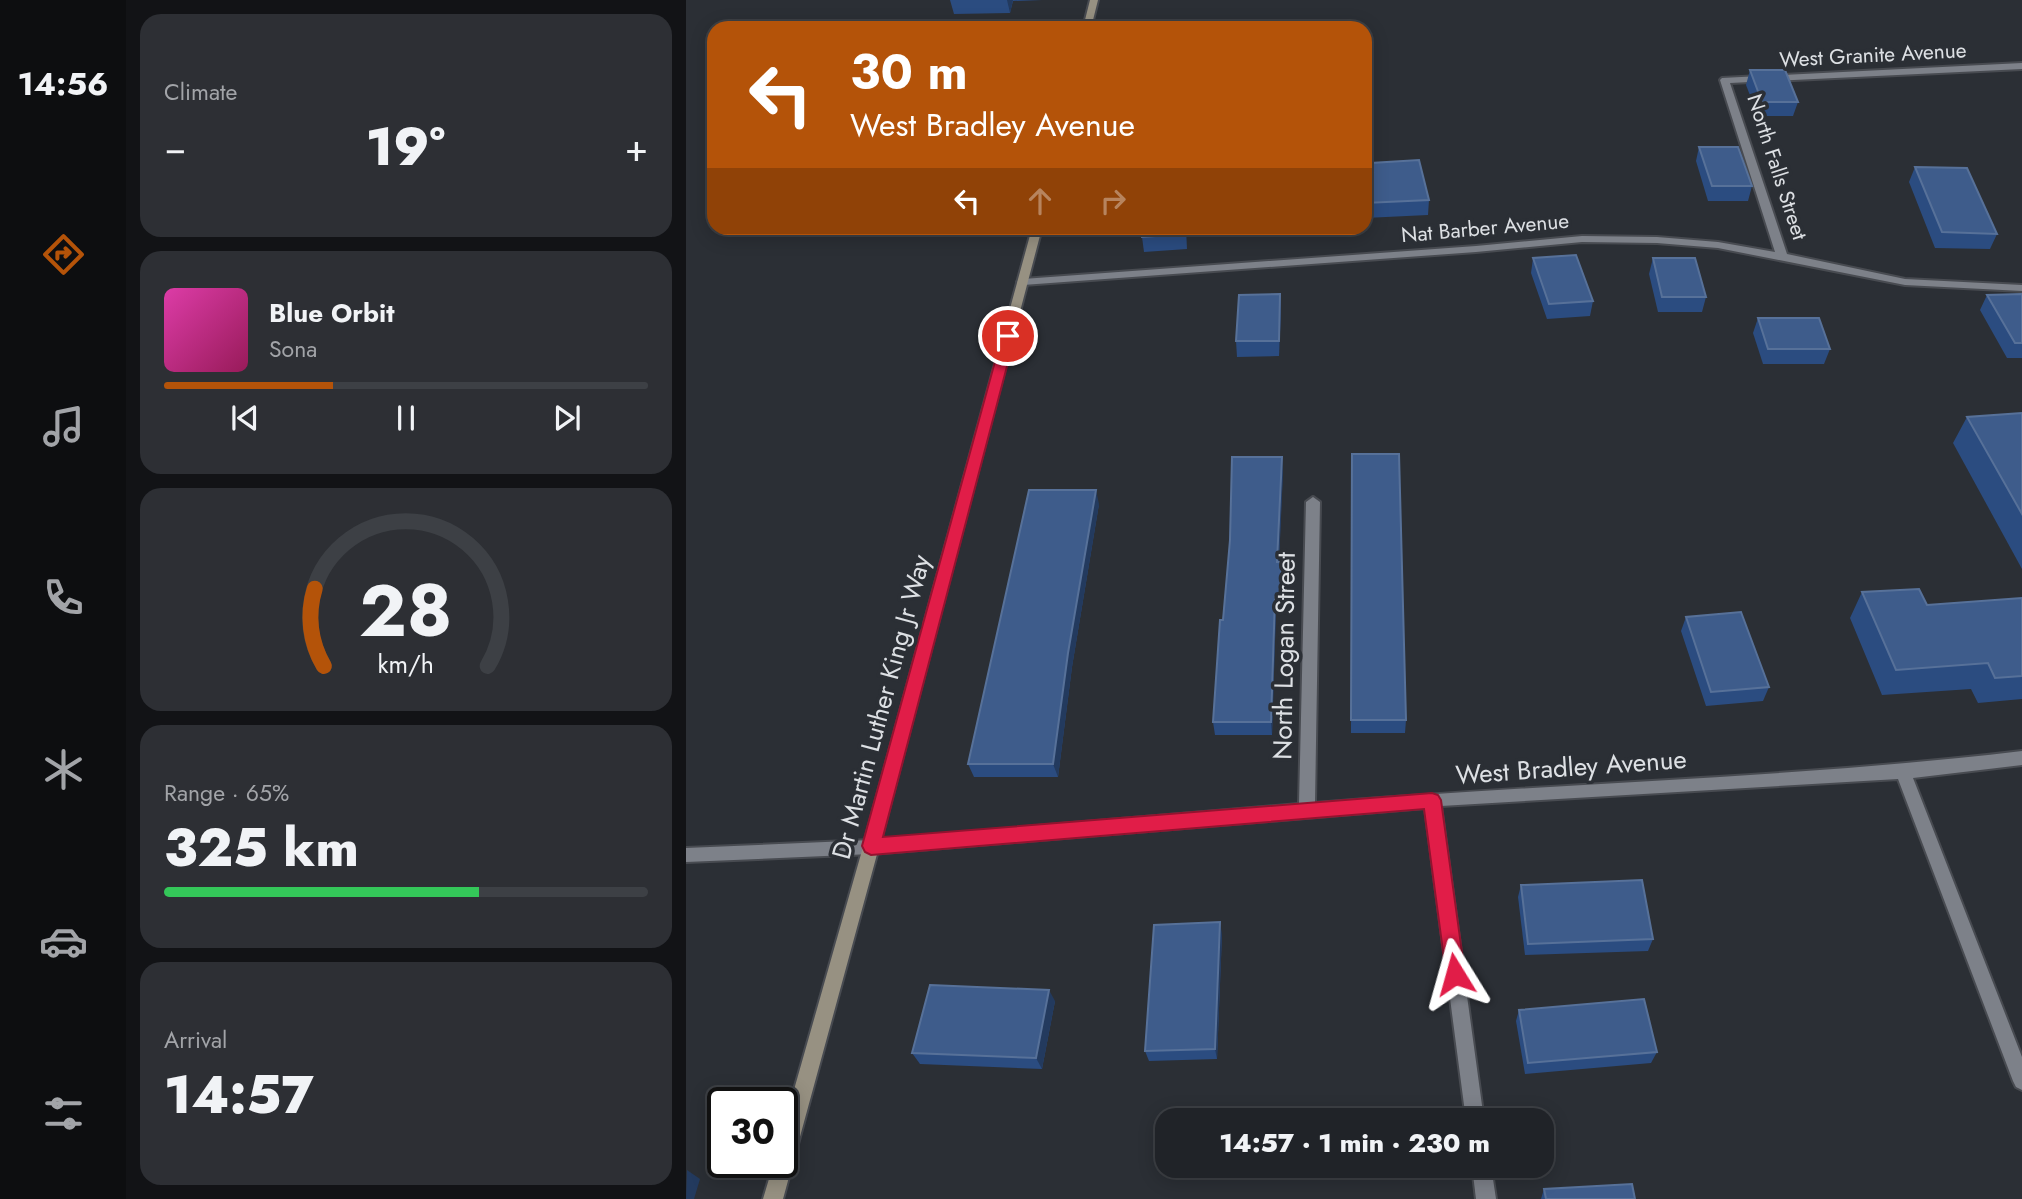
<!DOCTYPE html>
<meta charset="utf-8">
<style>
:root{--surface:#202328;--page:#2d2f34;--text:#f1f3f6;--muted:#a2a4a8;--line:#3d4045;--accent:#b45309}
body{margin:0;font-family:Jost,sans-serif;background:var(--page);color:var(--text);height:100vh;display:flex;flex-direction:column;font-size:26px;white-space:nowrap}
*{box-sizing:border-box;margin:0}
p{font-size:23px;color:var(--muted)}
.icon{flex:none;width:38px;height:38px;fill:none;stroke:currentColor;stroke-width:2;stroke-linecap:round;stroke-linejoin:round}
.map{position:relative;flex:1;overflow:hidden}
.drawer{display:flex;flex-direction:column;gap:14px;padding:14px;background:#121316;width:560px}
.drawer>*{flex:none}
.top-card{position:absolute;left:21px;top:21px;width:665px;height:214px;border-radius:21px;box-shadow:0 4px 18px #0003,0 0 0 2px var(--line);background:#b45309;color:#fff;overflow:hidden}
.speed{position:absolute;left:21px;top:1087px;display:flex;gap:14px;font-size:35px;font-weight:700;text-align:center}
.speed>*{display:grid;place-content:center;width:91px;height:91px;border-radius:50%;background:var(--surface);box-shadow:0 4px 18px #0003,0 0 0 2px var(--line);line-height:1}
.speed .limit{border:4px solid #111;border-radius:10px;background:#fff;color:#111}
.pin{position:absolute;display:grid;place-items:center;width:60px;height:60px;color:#fff;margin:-30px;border:4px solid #fff;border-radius:50%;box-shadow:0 2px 7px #0007}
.me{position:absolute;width:77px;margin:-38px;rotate:352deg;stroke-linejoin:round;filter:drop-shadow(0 0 5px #0008)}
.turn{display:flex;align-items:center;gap:24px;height:147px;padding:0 28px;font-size:32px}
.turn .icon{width:91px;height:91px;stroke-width:2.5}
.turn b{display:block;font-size:49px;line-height:60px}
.lanes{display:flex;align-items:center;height:66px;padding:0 28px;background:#0003;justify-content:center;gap:35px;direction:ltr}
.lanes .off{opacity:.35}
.big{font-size:52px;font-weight:800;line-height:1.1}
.drawer .tile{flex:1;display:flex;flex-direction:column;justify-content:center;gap:10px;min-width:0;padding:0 24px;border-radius:21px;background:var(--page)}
.drawer .dial{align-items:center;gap:0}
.dial svg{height:182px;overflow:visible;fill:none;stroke:var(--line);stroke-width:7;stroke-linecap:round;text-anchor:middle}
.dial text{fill:var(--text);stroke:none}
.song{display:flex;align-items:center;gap:21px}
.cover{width:84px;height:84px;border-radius:10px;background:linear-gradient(135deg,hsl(320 70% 55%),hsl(330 70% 35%))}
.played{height:7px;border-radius:4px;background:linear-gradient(90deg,var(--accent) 35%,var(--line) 35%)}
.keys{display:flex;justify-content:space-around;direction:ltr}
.heat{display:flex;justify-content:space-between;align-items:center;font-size:38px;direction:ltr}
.charge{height:10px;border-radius:5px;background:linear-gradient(90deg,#34c759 65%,var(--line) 0)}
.trip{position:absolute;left:469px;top:1108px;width:399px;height:70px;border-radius:21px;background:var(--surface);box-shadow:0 4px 18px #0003,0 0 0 2px var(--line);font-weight:800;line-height:70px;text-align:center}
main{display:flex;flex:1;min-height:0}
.menu{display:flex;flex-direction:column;width:126px;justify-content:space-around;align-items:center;background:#0d0e10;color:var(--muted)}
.menu .icon{width:49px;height:49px}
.menu .selected{color:var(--accent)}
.menu b{font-size:32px;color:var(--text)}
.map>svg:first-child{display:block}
</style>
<main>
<nav class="menu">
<b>14:56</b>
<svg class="icon selected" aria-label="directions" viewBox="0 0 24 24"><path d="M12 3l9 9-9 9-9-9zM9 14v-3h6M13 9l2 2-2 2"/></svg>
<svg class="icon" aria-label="music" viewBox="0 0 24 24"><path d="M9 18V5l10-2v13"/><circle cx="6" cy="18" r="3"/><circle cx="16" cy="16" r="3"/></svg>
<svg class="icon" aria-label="phone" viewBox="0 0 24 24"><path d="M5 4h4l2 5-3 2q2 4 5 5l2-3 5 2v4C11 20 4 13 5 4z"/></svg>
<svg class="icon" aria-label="climate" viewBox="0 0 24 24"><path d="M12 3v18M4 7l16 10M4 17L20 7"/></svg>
<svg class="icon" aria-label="car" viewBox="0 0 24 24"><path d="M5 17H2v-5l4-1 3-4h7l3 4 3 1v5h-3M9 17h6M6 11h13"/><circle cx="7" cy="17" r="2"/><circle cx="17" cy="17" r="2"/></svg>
<svg class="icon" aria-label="filters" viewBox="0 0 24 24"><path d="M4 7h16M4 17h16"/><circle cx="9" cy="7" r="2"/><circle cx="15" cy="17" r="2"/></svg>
</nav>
<section class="drawer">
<div class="tile"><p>Climate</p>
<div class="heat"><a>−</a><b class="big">19°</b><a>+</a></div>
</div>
<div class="tile">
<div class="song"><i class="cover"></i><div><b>Blue Orbit</b><p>Sona</p></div></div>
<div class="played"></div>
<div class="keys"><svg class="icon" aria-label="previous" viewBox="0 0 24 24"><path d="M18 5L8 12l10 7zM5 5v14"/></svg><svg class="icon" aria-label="pause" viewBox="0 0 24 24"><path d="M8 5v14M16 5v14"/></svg><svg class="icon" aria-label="next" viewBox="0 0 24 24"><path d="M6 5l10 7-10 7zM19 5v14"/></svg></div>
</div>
<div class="tile dial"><svg viewBox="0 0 100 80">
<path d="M14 69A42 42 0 1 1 86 69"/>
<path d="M14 69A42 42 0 0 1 10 35" stroke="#b45309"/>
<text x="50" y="56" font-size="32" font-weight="700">28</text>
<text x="50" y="72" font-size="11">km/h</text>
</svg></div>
<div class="tile"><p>Range · 65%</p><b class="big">325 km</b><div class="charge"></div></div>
<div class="tile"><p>Arrival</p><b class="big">14:57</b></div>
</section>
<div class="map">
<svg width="1336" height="1199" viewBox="0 0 1336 1199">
<rect width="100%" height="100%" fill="#2b2f35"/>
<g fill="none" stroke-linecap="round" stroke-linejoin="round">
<defs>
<g id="street">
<polygon points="1336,63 1336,69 1044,83 1101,254 1219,279 1336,285 1336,291 1219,285 1032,248 971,243 896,242 790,252 337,285 331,282 337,279 790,246 896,236 971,237 1032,242 1089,252 1034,80 1036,78"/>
<path d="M627 497 634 502 629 803C865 783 1101 779 1336 751V765L1227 778 1336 1057V1090L1330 1087 1327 1081 1212 779 755 806 798 1120H780L739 808 185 854 0 862V848L185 840 613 804 620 502Z"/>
<polygon points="786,1166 805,1166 810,1199 790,1199"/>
</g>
<g id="secondary">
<polygon points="404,0 412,0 405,28 397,28"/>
<polygon points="346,228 356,228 193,847 97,1199 77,1199 88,1162 96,1162 96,1132 177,847"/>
</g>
</defs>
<!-- street casing -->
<use href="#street" stroke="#484b51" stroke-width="4"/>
<!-- secondary casing -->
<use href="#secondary" stroke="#484b51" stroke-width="4"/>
<!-- street -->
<use href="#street" fill="#7d8189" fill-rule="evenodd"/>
<!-- secondary -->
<use href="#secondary" fill="#979182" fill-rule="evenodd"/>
</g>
<!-- wall -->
<g fill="#2b4c80">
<polygon points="264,0 356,0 327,1 324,13 268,14"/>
<polygon points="1064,70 1112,102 1107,116 1072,116 1060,85"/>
<polygon points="1013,147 1066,186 1062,201 1022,201 1010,161"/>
<polygon points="685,163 743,200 742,215 679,218 679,172 685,172"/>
<polygon points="1229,167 1311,234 1304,249 1249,248 1223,182"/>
<polygon points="500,228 501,249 458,252 456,237"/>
<polygon points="847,258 907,301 904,316 861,319 845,273"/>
<polygon points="967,258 1020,297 1016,312 972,312 963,274"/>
<polygon points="594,294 595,309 593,356 551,357 550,341"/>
<polygon points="1336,294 1336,358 1321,358 1294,310 1301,295"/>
<polygon points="1072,318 1144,349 1138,364 1077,364 1067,333"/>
<polygon points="1336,413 1336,569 1267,443 1281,417"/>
<polygon points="666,454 720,720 719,733 665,733"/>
<polygon points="597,471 593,562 597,575 595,610 590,610 586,735 529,735 527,722 544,540"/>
<polygon points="413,504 386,667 372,777 288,777 282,764"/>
<polygon points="1176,592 1241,605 1336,598 1336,699 1292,703 1285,689 1196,695 1164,618"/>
<polygon points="1000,617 1083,687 1077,701 1020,706 995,631"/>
<polygon points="835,885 967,939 962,951 839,955 832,897"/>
<polygon points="536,934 531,1059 463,1061 459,1051"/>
<polygon points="369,1001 356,1069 234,1064 226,1053"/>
<polygon points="833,1010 971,1052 965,1063 839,1074 830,1021"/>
<polygon points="858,1189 949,1199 855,1199"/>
</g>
<!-- shaded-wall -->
<g fill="#233a5e">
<polygon points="321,0 327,0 324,13"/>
<polygon points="594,294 595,309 593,356 593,341"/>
<polygon points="596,457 597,471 592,575 591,562"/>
<polygon points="410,490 413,504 386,667 372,777 367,764 382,653"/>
<polygon points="596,562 597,575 595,610 594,597"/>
<polygon points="589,597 590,610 586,735 585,722"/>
<polygon points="534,922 536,934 531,1059 529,1049"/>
<polygon points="363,990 369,1001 356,1069 350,1058"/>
<polygon points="1,1170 14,1179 8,1199 0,1199"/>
</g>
<!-- building -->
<g fill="#3e5c8b" stroke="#577199" stroke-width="2">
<polygon points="1064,70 1099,70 1112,102 1076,102"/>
<polygon points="1013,147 1052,147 1066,186 1026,186"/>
<polygon points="733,160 743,200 679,203 679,172 687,172 685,163"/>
<polygon points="1229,167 1281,168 1311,234 1256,232"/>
<polygon points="456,228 499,228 499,234 456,237"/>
<polygon points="890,255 907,301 863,304 847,258"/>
<polygon points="967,258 1009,258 1020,297 976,297"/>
<polygon points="594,294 593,341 550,341 553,295"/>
<polygon points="1336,294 1336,343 1329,343 1301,295"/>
<polygon points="1072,318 1133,318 1144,349 1082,349"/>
<polygon points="1336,413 1336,514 1281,417"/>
<polygon points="666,454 713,454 720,720 665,720"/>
<polygon points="546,457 596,457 591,562 596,562 594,597 589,597 585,722 527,722 534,620 537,620 544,540"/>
<polygon points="343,490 410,490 382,653 367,764 282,764"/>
<polygon points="1233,589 1241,605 1336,598 1336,676 1309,678 1302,663 1210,670 1176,592"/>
<polygon points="1055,612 1083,687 1025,692 1000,617"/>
<polygon points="956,880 967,939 842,944 835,885"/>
<polygon points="534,922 529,1049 459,1051 468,925"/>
<polygon points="244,985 363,990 350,1058 226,1053"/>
<polygon points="958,999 971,1052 842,1063 833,1010"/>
<polygon points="946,1184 949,1199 860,1199 858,1189"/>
</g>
<!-- route -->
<polygon fill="#e11d48" stroke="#92132f" stroke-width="2" points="322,332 329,336 197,837 746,793 752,795 755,800 779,974 776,980 769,983 762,980 760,974 738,809 185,855 179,852 176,846 316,336"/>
<g text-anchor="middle" stroke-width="7" stroke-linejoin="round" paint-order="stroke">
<!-- far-street labels -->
<g font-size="21" fill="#dde0e4" stroke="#2b2f35">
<text transform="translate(1187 55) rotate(-3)" y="7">West Granite Avenue</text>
<text transform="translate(1091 167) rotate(72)" y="7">North Falls Street</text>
<text transform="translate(799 228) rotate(-5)" y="7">Nat Barber Avenue</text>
</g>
<!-- street labels -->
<g font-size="26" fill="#dde0e4" stroke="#2b2f35">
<text transform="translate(598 656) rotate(-89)" y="9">North Logan Street</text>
<text transform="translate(195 707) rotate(-75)" y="9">Dr Martin Luther King Jr Way</text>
<text transform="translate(885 767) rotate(-4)" y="9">West Bradley Avenue</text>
</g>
</g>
</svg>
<div class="speed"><div class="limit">30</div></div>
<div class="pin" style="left:322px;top:336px;background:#d93025"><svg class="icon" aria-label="arrive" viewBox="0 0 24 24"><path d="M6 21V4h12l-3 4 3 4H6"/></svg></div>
<svg class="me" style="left:769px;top:974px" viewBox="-20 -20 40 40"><path d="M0-17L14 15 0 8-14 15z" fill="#e11d48" stroke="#fff" stroke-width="4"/></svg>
<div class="trip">14:57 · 1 min · 230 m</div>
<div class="top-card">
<div class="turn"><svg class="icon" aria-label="left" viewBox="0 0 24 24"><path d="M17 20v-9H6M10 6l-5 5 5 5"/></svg><div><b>30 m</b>West Bradley Avenue</div></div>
<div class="lanes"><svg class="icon" aria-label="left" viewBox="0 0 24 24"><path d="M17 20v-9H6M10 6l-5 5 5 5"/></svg><svg class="icon off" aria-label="ahead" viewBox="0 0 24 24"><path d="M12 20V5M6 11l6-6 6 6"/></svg><svg class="icon off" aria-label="right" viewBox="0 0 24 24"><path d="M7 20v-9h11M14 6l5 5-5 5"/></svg></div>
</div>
</div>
</main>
